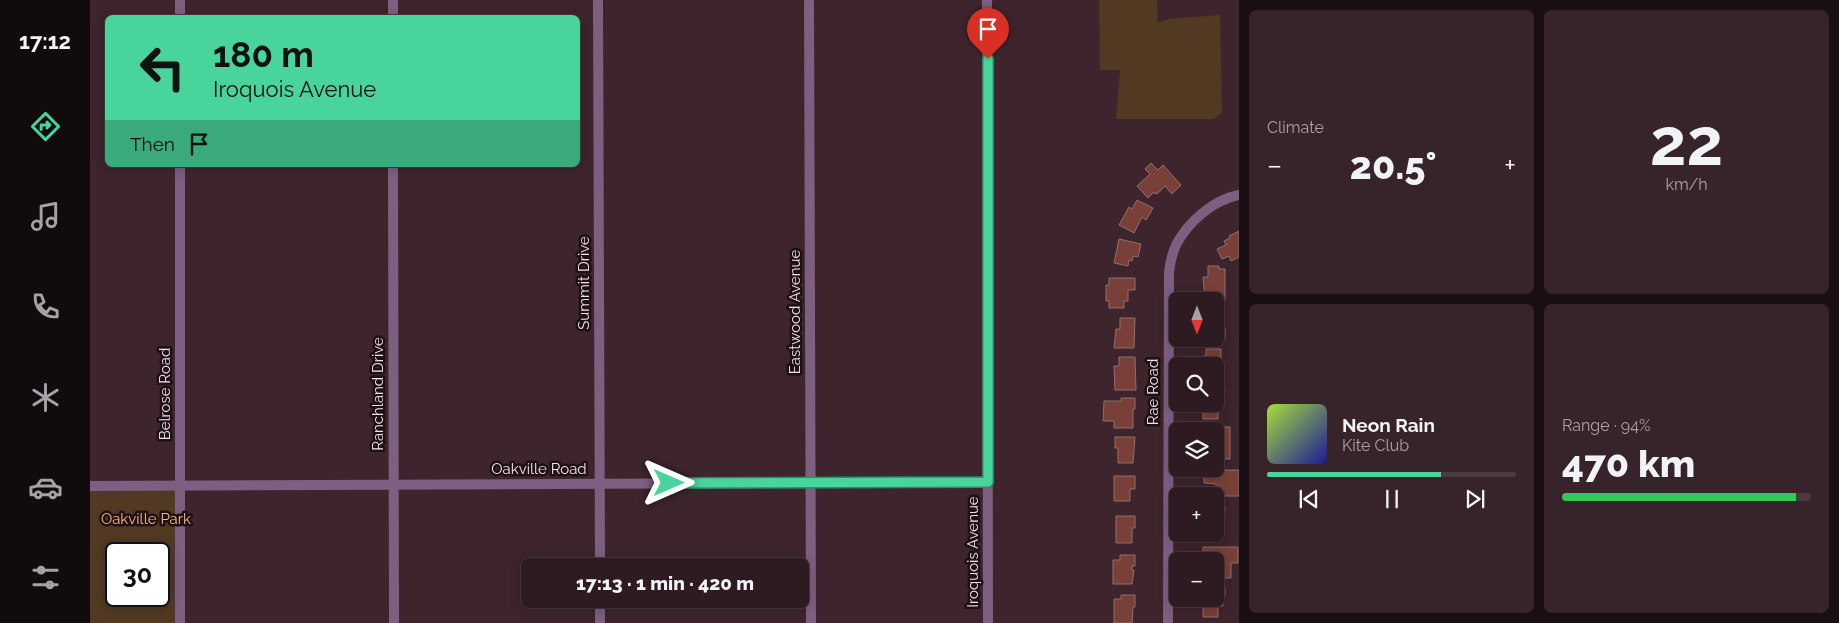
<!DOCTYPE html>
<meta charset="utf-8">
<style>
:root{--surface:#2e1b22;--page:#36242a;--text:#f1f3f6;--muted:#a7a1a5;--line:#493940;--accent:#49d49c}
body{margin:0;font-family:Raleway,sans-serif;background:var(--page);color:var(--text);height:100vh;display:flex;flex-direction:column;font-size:19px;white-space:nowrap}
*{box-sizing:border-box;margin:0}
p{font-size:16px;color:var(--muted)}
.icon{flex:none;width:28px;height:28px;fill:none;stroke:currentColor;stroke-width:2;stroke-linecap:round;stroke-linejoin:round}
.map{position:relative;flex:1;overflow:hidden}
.details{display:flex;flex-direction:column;gap:10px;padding:10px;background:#190f13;width:600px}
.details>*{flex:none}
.guide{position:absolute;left:15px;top:15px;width:475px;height:152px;border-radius:8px;box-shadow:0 2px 12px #0003,0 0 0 1px var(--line);background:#49d49c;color:#111;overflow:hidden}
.needle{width:32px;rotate:180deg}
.buttons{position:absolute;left:1079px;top:292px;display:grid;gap:10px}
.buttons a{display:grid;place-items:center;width:55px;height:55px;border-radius:8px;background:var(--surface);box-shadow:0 2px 12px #0003,0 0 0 1px var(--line);font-size:25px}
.speed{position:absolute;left:15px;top:542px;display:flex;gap:10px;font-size:25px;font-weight:700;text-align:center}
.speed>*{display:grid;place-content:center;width:65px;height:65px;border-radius:50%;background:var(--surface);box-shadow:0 2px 12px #0003,0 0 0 1px var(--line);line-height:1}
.speed .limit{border:2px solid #111;border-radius:8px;background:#fff;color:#111}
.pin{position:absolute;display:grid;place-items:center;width:42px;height:42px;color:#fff;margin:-51px -21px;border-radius:50% 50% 50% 0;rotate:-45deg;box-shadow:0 0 5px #0007}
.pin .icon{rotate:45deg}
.me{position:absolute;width:55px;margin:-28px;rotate:90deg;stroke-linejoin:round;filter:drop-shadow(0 0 4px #0008)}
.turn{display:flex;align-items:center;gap:18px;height:105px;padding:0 25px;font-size:22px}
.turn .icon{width:65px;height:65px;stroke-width:2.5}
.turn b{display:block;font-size:35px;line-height:42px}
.then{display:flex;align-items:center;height:48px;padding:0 25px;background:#0003;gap:10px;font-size:19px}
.big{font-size:38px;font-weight:800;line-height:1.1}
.details .card{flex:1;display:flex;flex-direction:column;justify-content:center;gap:8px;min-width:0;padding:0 18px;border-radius:8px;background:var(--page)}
.details .dial{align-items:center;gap:0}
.dial b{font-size:65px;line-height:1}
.song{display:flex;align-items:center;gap:15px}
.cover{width:60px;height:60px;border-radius:8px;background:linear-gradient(135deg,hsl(80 70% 55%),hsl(240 70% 35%))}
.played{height:5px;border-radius:2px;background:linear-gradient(90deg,var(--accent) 70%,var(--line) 70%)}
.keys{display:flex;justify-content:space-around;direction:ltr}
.heat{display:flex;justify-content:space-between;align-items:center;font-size:28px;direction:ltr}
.charge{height:8px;border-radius:4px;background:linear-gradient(90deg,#34c759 94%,var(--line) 0)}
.details .tiles{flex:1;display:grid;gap:10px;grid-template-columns:repeat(2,1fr)}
.trip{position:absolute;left:431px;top:558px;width:288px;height:50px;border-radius:8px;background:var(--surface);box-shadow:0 2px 12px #0003,0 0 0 1px var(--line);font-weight:800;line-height:50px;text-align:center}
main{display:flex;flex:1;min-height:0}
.dock{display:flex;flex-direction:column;width:90px;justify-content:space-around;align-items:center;background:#120b0e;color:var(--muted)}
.dock .icon{width:35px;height:35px}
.dock .active{color:var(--accent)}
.dock b{font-size:22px;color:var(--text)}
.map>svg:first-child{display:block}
</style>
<main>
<nav class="dock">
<b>17:12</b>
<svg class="icon active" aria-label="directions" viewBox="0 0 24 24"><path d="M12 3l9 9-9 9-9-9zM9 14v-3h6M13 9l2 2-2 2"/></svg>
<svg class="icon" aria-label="music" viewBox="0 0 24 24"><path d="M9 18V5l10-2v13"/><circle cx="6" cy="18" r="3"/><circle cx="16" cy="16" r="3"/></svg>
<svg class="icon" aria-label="phone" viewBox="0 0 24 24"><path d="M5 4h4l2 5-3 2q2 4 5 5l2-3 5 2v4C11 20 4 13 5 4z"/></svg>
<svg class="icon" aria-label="climate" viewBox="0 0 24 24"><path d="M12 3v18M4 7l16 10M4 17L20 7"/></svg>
<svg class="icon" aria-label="car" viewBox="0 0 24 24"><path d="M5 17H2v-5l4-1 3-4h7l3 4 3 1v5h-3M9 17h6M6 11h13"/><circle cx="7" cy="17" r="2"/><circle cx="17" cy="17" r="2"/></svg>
<svg class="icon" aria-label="filters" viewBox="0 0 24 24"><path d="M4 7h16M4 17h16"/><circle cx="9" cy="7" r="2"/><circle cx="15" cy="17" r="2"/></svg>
</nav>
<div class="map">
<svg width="1149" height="623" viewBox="0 0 1149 623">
<rect width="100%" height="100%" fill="#3d242d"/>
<!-- green -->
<g fill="#523922" fill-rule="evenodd">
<polygon points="1009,0 1067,0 1068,23 1078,19 1130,15 1132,112 1124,119 1026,119 1030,70 1010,70"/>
<path d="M90 485V623H0V486ZM26 554H69V596H26Z"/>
</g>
<!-- building -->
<g fill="#784039" stroke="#90706b">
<polygon points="1061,163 1068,170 1073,165 1091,185 1082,194 1075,186 1068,193 1065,194 1064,192 1058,198 1047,186 1060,174 1055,169"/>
<polygon points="1047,200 1063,208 1056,220 1052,217 1044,233 1029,225 1039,207 1042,209"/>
<polygon points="1149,231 1149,257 1141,261 1139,256 1132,259 1127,249 1136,245 1134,241 1140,238 1139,236"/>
<polygon points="1029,239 1051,244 1048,257 1043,256 1042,261 1039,260 1038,266 1024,263"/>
<polygon points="1118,266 1129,266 1129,269 1135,269 1135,300 1115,300 1113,277 1118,277"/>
<polygon points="1019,278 1045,278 1045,290 1038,290 1038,301 1034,301 1034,308 1019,308 1019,301 1016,301 1016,285 1019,285"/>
<polygon points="1125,312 1132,312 1132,328 1135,328 1135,339 1113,339 1125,339"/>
<polygon points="1030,318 1045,318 1044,348 1024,348 1026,329 1030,329"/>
<polygon points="1116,349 1131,349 1131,369 1128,369 1128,379 1125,379 1125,366 1113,366 1113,356 1116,356"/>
<polygon points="1029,357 1045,357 1046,390 1025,390 1024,366 1029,366"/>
<polygon points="1125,389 1135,389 1132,408 1128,408 1128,419 1113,419 1113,404 1125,404"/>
<polygon points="1031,398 1045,398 1045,409 1043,409 1043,428 1024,428 1024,421 1013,421 1014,401 1031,401"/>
<polygon points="1117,427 1140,427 1140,459 1125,459 1125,431 1117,431"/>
<polygon points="1025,437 1045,437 1043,463 1028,463 1028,448 1025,448"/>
<polygon points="1114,470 1149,470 1149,496 1126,496 1126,484 1114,483"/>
<polygon points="1024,476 1045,476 1045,489 1040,489 1040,501 1024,501"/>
<polygon points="1125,507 1135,507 1134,529 1130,529 1130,538 1114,538 1114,534 1125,534"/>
<polygon points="1026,516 1045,516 1045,528 1042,528 1042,543 1026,543"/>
<polygon points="1113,547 1148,547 1148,563 1141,563 1141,578 1125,578 1124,558 1113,558"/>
<polygon points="1030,555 1045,555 1045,566 1042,566 1042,570 1044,570 1042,584 1023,584 1023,560 1030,560"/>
<polygon points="1125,587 1135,587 1135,595 1133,595 1133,606 1128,606 1128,617 1113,617 1113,605 1116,605 1116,599 1125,599"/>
<polygon points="1031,595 1045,595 1045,607 1043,607 1042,623 1024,623 1024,599 1031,599"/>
</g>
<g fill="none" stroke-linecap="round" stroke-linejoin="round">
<!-- street -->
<g stroke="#7d5f81" stroke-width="10">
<polyline points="90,0 90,18"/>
<polyline points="303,0 303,18"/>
<polyline points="508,0 510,566"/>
<polyline points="719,0 721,623"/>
<polyline points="897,0 898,623"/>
<polyline points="303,165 304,623"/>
<polyline points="0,486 898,482"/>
<polyline points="510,599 510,623"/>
<polyline points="90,623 90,165"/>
<path d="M1078 623 1079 272C1080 263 1082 254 1086 245 1098 222 1123 200 1149 195"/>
</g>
</g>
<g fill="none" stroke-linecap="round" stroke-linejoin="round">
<defs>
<polyline id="route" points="579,483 898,482 898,59"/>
</defs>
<!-- route casing -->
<use href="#route" stroke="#2f8a65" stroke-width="12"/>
<!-- route -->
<use href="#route" stroke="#49d49c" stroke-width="9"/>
</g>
<g text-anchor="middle" stroke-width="5" stroke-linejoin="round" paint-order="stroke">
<!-- street labels -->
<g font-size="15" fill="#f2e0e6" stroke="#1d1115">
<text transform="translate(494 283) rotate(-90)" y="5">Summit Drive</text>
<text transform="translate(705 312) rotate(-90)" y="5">Eastwood Avenue</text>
<text transform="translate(1063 392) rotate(-90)" y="5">Rae Road</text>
<text transform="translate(75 394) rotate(-90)" y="5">Belrose Road</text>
<text transform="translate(288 394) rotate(-90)" y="5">Ranchland Drive</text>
<text x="449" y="474">Oakville Road</text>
<text transform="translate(883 552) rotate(-90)" y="5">Iroquois Avenue</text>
</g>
<!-- park labels -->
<g font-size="15" fill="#fab87c" stroke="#1d1115">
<text x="56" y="524">Oakville Park</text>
</g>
</g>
</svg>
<div class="buttons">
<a><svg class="needle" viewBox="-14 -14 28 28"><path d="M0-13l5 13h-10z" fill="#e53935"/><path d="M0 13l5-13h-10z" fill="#a7a1a5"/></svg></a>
<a><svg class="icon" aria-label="search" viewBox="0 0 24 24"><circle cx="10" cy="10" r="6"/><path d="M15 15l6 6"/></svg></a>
<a><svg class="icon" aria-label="layers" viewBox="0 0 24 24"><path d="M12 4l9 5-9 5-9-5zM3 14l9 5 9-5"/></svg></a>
<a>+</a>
<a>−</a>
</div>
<div class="speed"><div class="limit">30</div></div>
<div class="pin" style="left:898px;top:59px;background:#d93025"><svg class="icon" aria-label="arrive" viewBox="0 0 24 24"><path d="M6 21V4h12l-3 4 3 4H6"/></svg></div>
<svg class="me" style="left:579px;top:483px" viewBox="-20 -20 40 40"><path d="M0-17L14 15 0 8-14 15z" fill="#49d49c" stroke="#fff" stroke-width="4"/></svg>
<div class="trip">17:13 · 1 min · 420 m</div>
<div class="guide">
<div class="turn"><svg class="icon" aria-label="left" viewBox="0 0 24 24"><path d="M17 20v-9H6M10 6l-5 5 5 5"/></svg><div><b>180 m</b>Iroquois Avenue</div></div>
<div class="then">Then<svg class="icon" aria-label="arrive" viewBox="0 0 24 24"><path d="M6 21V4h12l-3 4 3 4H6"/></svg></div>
</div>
</div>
<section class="details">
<div class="tiles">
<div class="card"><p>Climate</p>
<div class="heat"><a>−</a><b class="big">20.5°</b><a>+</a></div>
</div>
<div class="card dial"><b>22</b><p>km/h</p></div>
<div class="card">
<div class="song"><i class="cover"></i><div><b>Neon Rain</b><p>Kite Club</p></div></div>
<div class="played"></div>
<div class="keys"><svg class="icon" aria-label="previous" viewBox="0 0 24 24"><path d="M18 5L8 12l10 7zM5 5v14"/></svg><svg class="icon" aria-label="pause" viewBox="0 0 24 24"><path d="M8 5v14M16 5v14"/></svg><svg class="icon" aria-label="next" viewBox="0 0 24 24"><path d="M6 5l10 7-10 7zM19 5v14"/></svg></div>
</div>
<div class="card"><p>Range · 94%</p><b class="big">470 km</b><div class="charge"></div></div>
</div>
</section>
</main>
